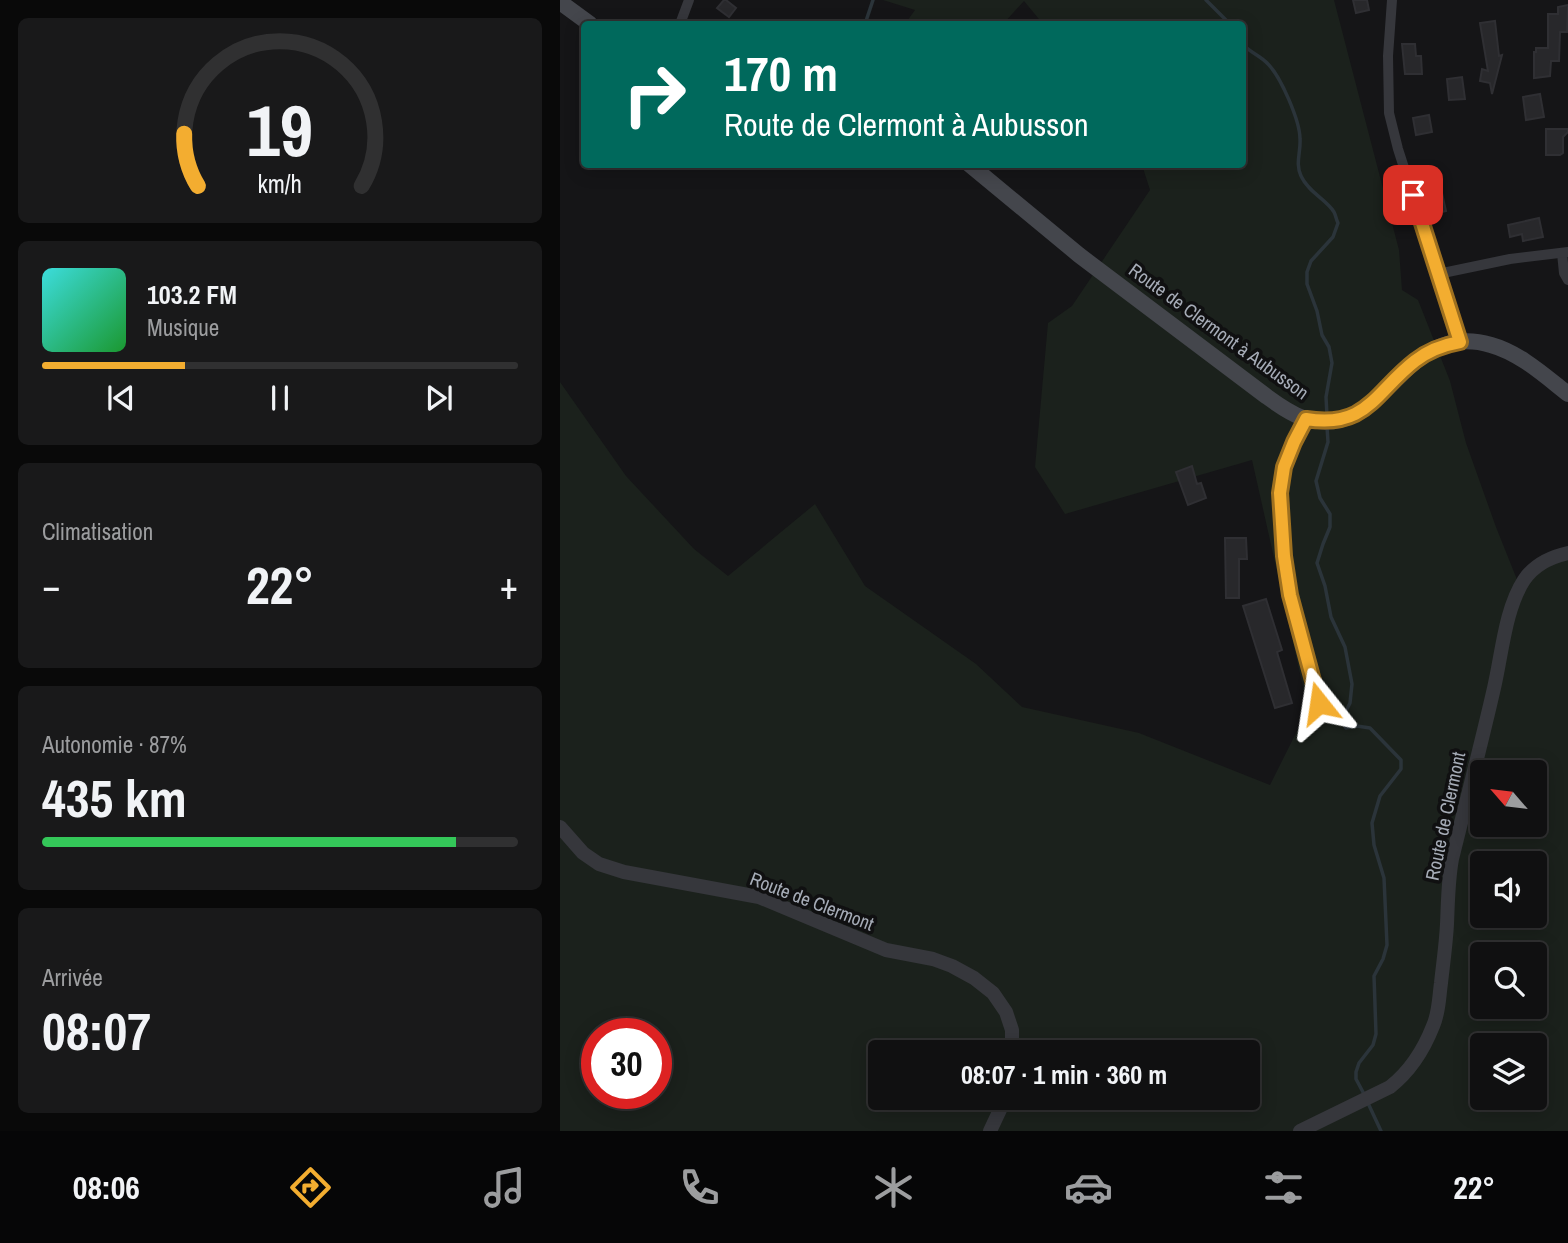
<!DOCTYPE html>
<html lang="fr">
<meta charset="utf-8">
<style>
:root{--surface:#101011;--page:#19191a;--text:#f1f3f6;--muted:#9c9d9f;--line:#303031;--accent:#f3ad30}
body{margin:0;font-family:"Archivo Narrow",sans-serif;background:var(--page);color:var(--text);height:100vh;display:flex;flex-direction:column;font-size:26px;white-space:nowrap}
*{box-sizing:border-box;margin:0}
p{font-size:23px;color:var(--muted)}
.icon{flex:none;width:38px;height:38px;fill:none;stroke:currentColor;stroke-width:2;stroke-linecap:round;stroke-linejoin:round}
.map{position:relative;flex:1;overflow:hidden}
.drawer{display:flex;flex-direction:column;gap:18px;padding:18px;background:#090909;width:560px}
.drawer>*{flex:none}
.banner{position:absolute;left:21px;top:21px;width:665px;height:147px;border-radius:7px;box-shadow:0 4px 18px #0003,0 0 0 2px var(--line);background:#00695c;color:#fff;overflow:hidden}
.needle{width:46px;rotate:298deg}
.controls{position:absolute;left:910px;top:760px;display:grid;gap:14px}
.controls a{display:grid;place-items:center;width:77px;height:77px;border-radius:7px;background:var(--surface);box-shadow:0 4px 18px #0003,0 0 0 2px var(--line);font-size:35px}
.speed{position:absolute;left:21px;top:1018px;display:flex;gap:14px;font-size:35px;font-weight:700;text-align:center}
.speed>*{display:grid;place-content:center;width:91px;height:91px;border-radius:50%;background:var(--surface);box-shadow:0 4px 18px #0003,0 0 0 2px var(--line);line-height:1}
.speed .limit{border:10px solid #d22;background:#fff;color:#111}
.pin{position:absolute;display:grid;place-items:center;width:60px;height:60px;color:#fff;margin:-30px;border-radius:14px;box-shadow:0 4px 10px #0006}
.me{position:absolute;width:77px;margin:-38px;rotate:345deg;stroke-linejoin:round;filter:drop-shadow(0 0 5px #0008)}
.turn{display:flex;align-items:center;gap:24px;height:147px;padding:0 28px;font-size:32px}
.turn .icon{width:91px;height:91px;stroke-width:2.5}
.turn b{display:block;font-size:49px;line-height:60px}
.big{font-size:52px;font-weight:700;line-height:1.1}
.drawer .widget{flex:1;display:flex;flex-direction:column;justify-content:center;gap:10px;min-width:0;padding:0 24px;border-radius:10px;background:var(--page)}
.drawer .dial{align-items:center;gap:0}
.dial svg{height:182px;overflow:visible;fill:none;stroke:var(--line);stroke-width:7;stroke-linecap:round;text-anchor:middle}
.dial text{fill:var(--text);stroke:none}
.song{display:flex;align-items:center;gap:21px}
.cover{width:84px;height:84px;border-radius:10px;background:linear-gradient(135deg,hsl(180 70% 55%),hsl(130 70% 35%))}
.played{height:7px;border-radius:4px;background:linear-gradient(90deg,var(--accent) 30%,var(--line) 30%)}
.keys{display:flex;justify-content:space-around;direction:ltr}
.heat{display:flex;justify-content:space-between;align-items:center;font-size:38px;direction:ltr}
.charge{height:10px;border-radius:5px;background:linear-gradient(90deg,#34c759 87%,var(--line) 0)}
.trip{position:absolute;left:308px;top:1040px;width:392px;height:70px;border-radius:7px;background:var(--surface);box-shadow:0 4px 18px #0003,0 0 0 2px var(--line);font-weight:700;line-height:70px;text-align:center}
.tab-bar{display:flex;height:112px;justify-content:space-around;align-items:center;background:#060607;color:var(--muted)}
.tab-bar .icon{width:49px;height:49px}
.tab-bar .on{color:var(--accent)}
.tab-bar b{font-size:32px;color:var(--text)}
main{display:flex;flex:1;min-height:0}
.map>svg:first-child{display:block}
</style>
<main>
<section class="drawer">
<div class="widget dial"><svg viewBox="0 0 100 80">
<path d="M14 69A42 42 0 1 1 86 69"/>
<path d="M14 69A42 42 0 0 1 8 46" stroke="#f3ad30"/>
<text x="50" y="56" font-size="32" font-weight="700">19</text>
<text x="50" y="72" font-size="11">km/h</text>
</svg></div>
<div class="widget">
<div class="song"><i class="cover"></i><div><b>103.2 FM</b><p>Musique</p></div></div>
<div class="played"></div>
<div class="keys"><svg class="icon" aria-label="previous" viewBox="0 0 24 24"><path d="M18 5L8 12l10 7zM5 5v14"/></svg><svg class="icon" aria-label="pause" viewBox="0 0 24 24"><path d="M8 5v14M16 5v14"/></svg><svg class="icon" aria-label="next" viewBox="0 0 24 24"><path d="M6 5l10 7-10 7zM19 5v14"/></svg></div>
</div>
<div class="widget"><p>Climatisation</p>
<div class="heat"><a>−</a><b class="big">22°</b><a>+</a></div>
</div>
<div class="widget"><p>Autonomie · 87%</p><b class="big">435 km</b><div class="charge"></div></div>
<div class="widget"><p>Arrivée</p><b class="big">08:07</b></div>
</section>
<div class="map">
<svg width="1008" height="1131" viewBox="0 0 1008 1131">
<rect width="100%" height="100%" fill="#151517"/>
<!-- green -->
<path fill="#1b211c" fill-rule="evenodd" d="M323 0H774L839 250 842 290 858 300 890 381 906 443 936 527 960 587 972 571 1008 552V1131H0V382L66 476 134 549 168 576 255 504 305 586 416 664 462 707 579 733 710 785 748 709 692 460 505 514 475 467 488 323 512 306 590 190 582 165 682 164V24H483L464 1 443 24H345L355 10ZM922 772H975V824H922ZM922 863H975V915H922ZM922 954H975V1006H922ZM37 1034H96V1094H37ZM922 1045H975V1097H922ZM320 1052H688V1097H320Z"/>
<g fill="none" stroke-linecap="round" stroke-linejoin="round">
<!-- stream -->
<g stroke="#2b343a" stroke-width="3.5">
<polyline points="646,0 670,24"/>
<polyline points="305,24 313,0"/>
<path d="M682 44C691 53 701 56 708 64 721 77 740 121 740 139 741 152 735 163 741 176 749 193 766 199 774 212 776 216 776 219 778 223L773 237 751 261 747 272V284L757 311 762 335 769 347 772 363 766 397 767 416"/>
<polyline points="767,427 768,442 756,481 760,498 770,514 770,527 763,544 757,563 765,586 771,617 785,647 792,684 790,703 781,721 786,728 797,726 810,728 841,760 841,769 820,796 812,823 814,845 824,878 827,945 823,959 814,976 816,1034 813,1045 799,1063 796,1072 796,1079 804,1094"/>
<polyline points="807,1101 821,1131"/>
</g>
</g>
<!-- building -->
<g fill="#28282b" stroke="#2f2f33" stroke-width="2">
<polygon points="164,0 166,0 176,8 169,17 157,8"/>
<polygon points="793,0 807,0 809,10 796,13"/>
<polygon points="1008,5 1007,32 1000,32 999,61 991,61 990,76 974,78 974,52 976,52 976,48 988,48 988,14 998,14 998,7"/>
<polygon points="935,21 939,56 942,55 932,94 930,83 920,81 922,69 928,71 920,23"/>
<polygon points="842,44 855,44 856,56 861,56 862,74 845,74"/>
<polygon points="902,77 905,99 889,100 887,79"/>
<polygon points="980,94 984,117 966,120 963,97"/>
<polygon points="869,115 872,132 856,135 853,118"/>
<polygon points="986,129 1008,129 1008,132 1003,137 1003,153 1000,155 986,155"/>
<polygon points="877,183 879,193 882,193 886,211 874,214 870,195 867,196 865,185"/>
<polygon points="979,218 983,237 963,241 962,234 950,237 948,225"/>
<polygon points="632,466 637,484 641,483 646,498 628,505 616,472"/>
<polygon points="665,538 686,538 687,559 679,559 679,598 666,598"/>
<polygon points="706,599 722,650 717,652 732,703 715,708 683,606"/>
</g>
<g fill="none" stroke-linecap="round" stroke-linejoin="round">
<!-- minor -->
<g stroke="#36373c" stroke-width="10">
<polyline points="832,0 828,56 829,113 838,149 900,342"/>
<polyline points="120,24 129,0"/>
<polyline points="1002,253 1004,273 1008,280"/>
<polyline points="878,274 950,259 1008,252"/>
<path d="M746 419C737 434 728 451 724 468 719 490 721 512 723 533 727 593 743 646 759 703"/>
</g>
<!-- tertiary -->
<g stroke="#36373c" stroke-width="14">
<polyline points="0,827 23,853 39,864 64,872 199,897 326,950 373,959 392,966 414,978 433,993 446,1012 452,1030 452,1052"/>
<polyline points="430,1131 446,1097"/>
<path d="M740 1131 830 1087C849 1072 864 1049 873 1026 879 1013 879 997 881 983 883 964 886 944 887 924 888 902 888 881 892 859 906 802 921 745 934 688 942 654 945 609 964 580 974 565 990 557 1008 553"/>
</g>
<!-- secondary -->
<g stroke="#44464c" stroke-width="16">
<polyline points="0,2 30,24"/>
<path d="M409 164 519 255 706 396C717 404 729 413 743 418 826 445 840 318 931 345 960 353 985 376 1008 394"/>
</g>
</g>
<g fill="none" stroke-linecap="round" stroke-linejoin="round">
<defs>
<path id="route" d="M759 703 730 595 724 556 722 524 720 493 724 467 734 442 746 419C807 429 815 392 855 361 869 350 883 345 900 342L853 195"/>
</defs>
<!-- route casing -->
<use href="#route" stroke="#9e701f" stroke-width="18"/>
<!-- route -->
<use href="#route" stroke="#f3ad30" stroke-width="12"/>
</g>
<g text-anchor="middle" stroke-width="7" stroke-linejoin="round" paint-order="stroke">
<!-- street labels -->
<g font-size="19" fill="#a6acb7" stroke="#101011">
<text transform="translate(659 331) rotate(36)" y="7">Route de Clermont à Aubusson</text>
<text transform="translate(885 816) rotate(-78)" y="7">Route de Clermont</text>
<text transform="translate(252 901) rotate(21)" y="7">Route de Clermont</text>
</g>
</g>
</svg>
<div class="controls">
<a><svg class="needle" viewBox="-14 -14 28 28"><path d="M0-13l5 13h-10z" fill="#e53935"/><path d="M0 13l5-13h-10z" fill="#9c9d9f"/></svg></a>
<a><svg class="icon" aria-label="sound" viewBox="0 0 24 24"><path d="M4 9h4l5-4v14l-5-4H4zM17 9q2 3 0 6"/></svg></a>
<a><svg class="icon" aria-label="search" viewBox="0 0 24 24"><circle cx="10" cy="10" r="6"/><path d="M15 15l6 6"/></svg></a>
<a><svg class="icon" aria-label="layers" viewBox="0 0 24 24"><path d="M12 4l9 5-9 5-9-5zM3 14l9 5 9-5"/></svg></a>
</div>
<div class="speed"><div class="limit">30</div></div>
<div class="pin" style="left:853px;top:195px;background:#d93025"><svg class="icon" aria-label="arrive" viewBox="0 0 24 24"><path d="M6 21V4h12l-3 4 3 4H6"/></svg></div>
<svg class="me" style="left:759px;top:703px" viewBox="-20 -20 40 40"><path d="M0-17L14 15 0 8-14 15z" fill="#f3ad30" stroke="#fff" stroke-width="4"/></svg>
<div class="trip">08:07 · 1 min · 360 m</div>
<div class="banner">
<div class="turn"><svg class="icon" aria-label="right" viewBox="0 0 24 24"><path d="M7 20v-9h11M14 6l5 5-5 5"/></svg><div><b>170 m</b>Route de Clermont à Aubusson</div></div>
</div>
</div>
</main>
<nav class="tab-bar">
<b>08:06</b>
<svg class="icon on" aria-label="directions" viewBox="0 0 24 24"><path d="M12 3l9 9-9 9-9-9zM9 14v-3h6M13 9l2 2-2 2"/></svg>
<svg class="icon" aria-label="music" viewBox="0 0 24 24"><path d="M9 18V5l10-2v13"/><circle cx="6" cy="18" r="3"/><circle cx="16" cy="16" r="3"/></svg>
<svg class="icon" aria-label="phone" viewBox="0 0 24 24"><path d="M5 4h4l2 5-3 2q2 4 5 5l2-3 5 2v4C11 20 4 13 5 4z"/></svg>
<svg class="icon" aria-label="climate" viewBox="0 0 24 24"><path d="M12 3v18M4 7l16 10M4 17L20 7"/></svg>
<svg class="icon" aria-label="car" viewBox="0 0 24 24"><path d="M5 17H2v-5l4-1 3-4h7l3 4 3 1v5h-3M9 17h6M6 11h13"/><circle cx="7" cy="17" r="2"/><circle cx="17" cy="17" r="2"/></svg>
<svg class="icon" aria-label="filters" viewBox="0 0 24 24"><path d="M4 7h16M4 17h16"/><circle cx="9" cy="7" r="2"/><circle cx="15" cy="17" r="2"/></svg>
<b>22°</b>
</nav>
